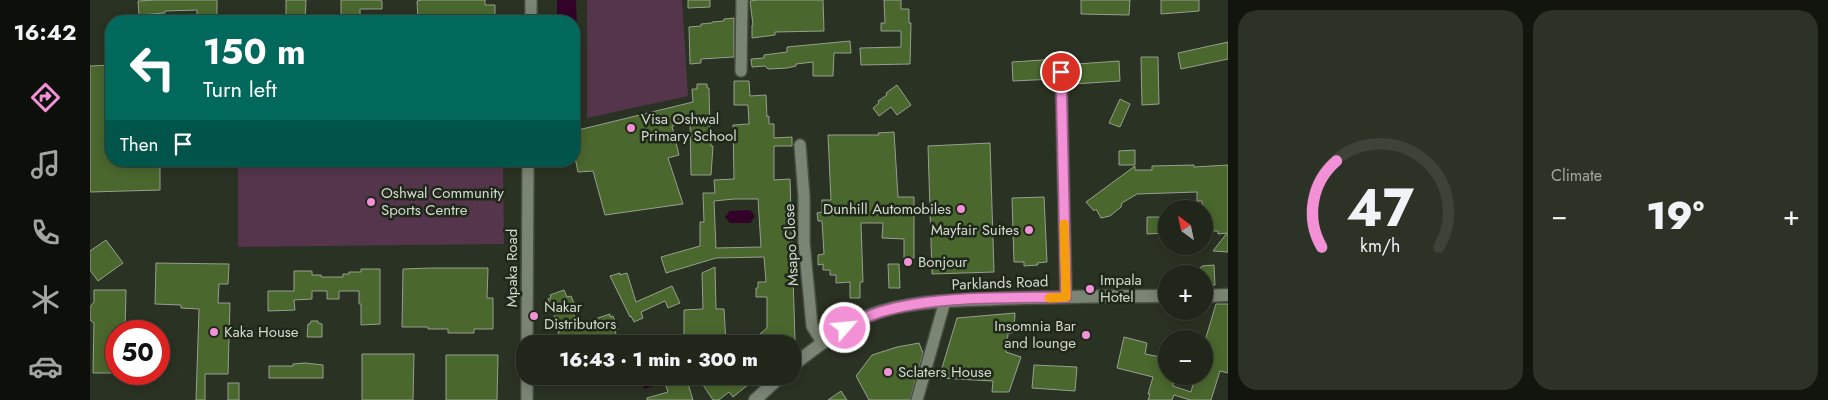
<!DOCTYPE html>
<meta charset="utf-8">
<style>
:root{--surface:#20261a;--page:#2d3227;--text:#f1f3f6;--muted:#a2a5a2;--line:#3d4339;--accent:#f391d6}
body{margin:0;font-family:Jost,sans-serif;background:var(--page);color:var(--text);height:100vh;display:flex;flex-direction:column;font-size:19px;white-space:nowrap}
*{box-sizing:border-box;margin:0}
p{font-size:16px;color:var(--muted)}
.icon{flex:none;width:28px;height:28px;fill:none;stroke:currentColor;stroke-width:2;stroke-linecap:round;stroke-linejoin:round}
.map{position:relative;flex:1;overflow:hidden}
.drawer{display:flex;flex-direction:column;gap:10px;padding:10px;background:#12150e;width:600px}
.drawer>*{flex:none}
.top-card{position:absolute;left:15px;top:15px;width:475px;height:152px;border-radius:20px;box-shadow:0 2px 12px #0003,0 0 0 1px var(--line);background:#00695c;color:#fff;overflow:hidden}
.needle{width:32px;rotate:327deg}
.fabs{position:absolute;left:1068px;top:200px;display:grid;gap:10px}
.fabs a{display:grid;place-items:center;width:55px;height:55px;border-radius:50%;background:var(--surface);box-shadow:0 2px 12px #0003,0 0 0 1px var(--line);font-size:25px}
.speed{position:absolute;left:15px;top:320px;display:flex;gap:10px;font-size:25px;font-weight:700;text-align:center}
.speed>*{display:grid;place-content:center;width:65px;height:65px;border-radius:50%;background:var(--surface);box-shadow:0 2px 12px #0003,0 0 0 1px var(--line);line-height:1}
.speed .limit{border:8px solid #d22;background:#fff;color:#111}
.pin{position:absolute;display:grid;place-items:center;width:42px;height:42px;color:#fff;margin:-21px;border:2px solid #fff;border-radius:50%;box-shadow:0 1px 5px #0007}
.me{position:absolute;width:55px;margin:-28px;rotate:63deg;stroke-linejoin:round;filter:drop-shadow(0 0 4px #0008)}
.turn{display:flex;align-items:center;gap:18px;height:105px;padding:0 15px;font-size:22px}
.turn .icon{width:65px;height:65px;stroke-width:2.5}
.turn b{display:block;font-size:35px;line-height:42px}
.then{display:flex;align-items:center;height:48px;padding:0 15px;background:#0003;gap:10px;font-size:19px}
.big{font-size:38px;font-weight:800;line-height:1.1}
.drawer .tile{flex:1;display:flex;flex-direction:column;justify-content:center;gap:8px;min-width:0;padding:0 18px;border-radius:20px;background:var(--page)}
.drawer .dial{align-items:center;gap:0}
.dial svg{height:130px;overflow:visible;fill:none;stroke:var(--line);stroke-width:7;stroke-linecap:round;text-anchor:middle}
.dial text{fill:var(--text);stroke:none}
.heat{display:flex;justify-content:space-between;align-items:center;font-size:28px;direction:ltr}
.drawer .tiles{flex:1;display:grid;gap:10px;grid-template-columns:repeat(2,1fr)}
.trip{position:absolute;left:426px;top:335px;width:285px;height:50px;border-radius:20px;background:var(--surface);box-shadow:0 2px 12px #0003,0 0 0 1px var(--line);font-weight:800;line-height:50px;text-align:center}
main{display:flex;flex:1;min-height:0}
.dock{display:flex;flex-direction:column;width:90px;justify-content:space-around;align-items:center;background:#0d0f0a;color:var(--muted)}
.dock .icon{width:35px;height:35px}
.dock .active{color:var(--accent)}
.dock b{font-size:22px;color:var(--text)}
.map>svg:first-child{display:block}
</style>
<main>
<nav class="dock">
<b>16:42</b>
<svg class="icon active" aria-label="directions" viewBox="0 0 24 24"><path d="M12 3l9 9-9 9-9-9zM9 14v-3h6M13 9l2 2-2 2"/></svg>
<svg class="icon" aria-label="music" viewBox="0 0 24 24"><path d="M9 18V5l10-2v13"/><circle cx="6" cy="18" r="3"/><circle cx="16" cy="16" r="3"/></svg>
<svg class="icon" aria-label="phone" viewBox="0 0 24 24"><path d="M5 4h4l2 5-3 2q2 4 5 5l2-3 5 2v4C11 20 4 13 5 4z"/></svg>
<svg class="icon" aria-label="climate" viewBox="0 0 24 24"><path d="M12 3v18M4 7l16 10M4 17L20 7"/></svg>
<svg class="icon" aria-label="car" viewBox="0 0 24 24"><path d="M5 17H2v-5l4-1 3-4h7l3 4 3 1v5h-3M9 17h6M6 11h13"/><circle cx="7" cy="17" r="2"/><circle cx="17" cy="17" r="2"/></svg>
</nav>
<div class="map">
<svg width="1138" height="400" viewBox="0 0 1138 400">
<rect width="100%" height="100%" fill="#2a3223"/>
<!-- green -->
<g fill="#54354b">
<polygon points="497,0 592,0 598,96 497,118"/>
<polygon points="148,161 413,161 414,244 148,247"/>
</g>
<!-- water -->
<g fill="#330228">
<polygon points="467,0 486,0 487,29 484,29 484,21 467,21"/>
<polygon points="660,210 665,216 660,223 640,223 635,217 640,211"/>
<polygon points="550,376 570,376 570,378 566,382 567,385 554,389 553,386 547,385 548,380 551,378"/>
</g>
<!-- building -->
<g fill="#4a672e" stroke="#96a08e" fill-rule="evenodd">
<polygon points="66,0 127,0 127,20 107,19 107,10 75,11 75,13 49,15 48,1"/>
<polygon points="196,0 216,0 215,21 199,21 199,16 196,16"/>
<polygon points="251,0 290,0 292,1 292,9 270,9 270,18 268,18 268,21 251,21"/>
<polygon points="331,0 395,0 395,5 405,5 405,21 328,21 327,1"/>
<polygon points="598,0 620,0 620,7 598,8"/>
<polygon points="667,0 733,0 734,31 685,32 685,35 662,38 662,25 663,25 660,1"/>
<polygon points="794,0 811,0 811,9 819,9 819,23 821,23 820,64 771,65 770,48 811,47 811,31 791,31 791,23 795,23"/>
<polygon points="991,0 1040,0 1039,15 991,14"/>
<polygon points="1071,0 1109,0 1109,11 1071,14"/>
<polygon points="644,18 644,57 611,59 611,63 600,64 599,27 611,26 611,24 622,23 622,22 634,21 634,19"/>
<polygon points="760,41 761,53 744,53 743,76 723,76 723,62 706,64 706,66 697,68 678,69 675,66 662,67 661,59 674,58 674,55 697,52 697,47"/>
<polygon points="1138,42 1138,59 1091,69 1088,53"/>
<polygon points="1051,57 1068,57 1069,104 1052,105"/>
<polygon points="968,59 968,65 964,69 964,79 923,81 922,62"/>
<polygon points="1029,61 1030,81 983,84 982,78 979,78 978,69 973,65"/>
<polygon points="21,65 21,161 70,161 70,190 0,192 0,66"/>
<path d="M644 81H659L660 96 676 95 677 117 679 116V124H684V138L702 137V146H684V180L700 179 705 340H694L690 344H658L677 328V297H666V288H668V282H676L674 257 626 258 576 273 571 257 610 246V222H614L613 193H625L624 180 644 179 643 125 659 124 658 105H644ZM644 199H668L671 247 626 248 624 201Z"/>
<polygon points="607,84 617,84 617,88 619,88 620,132 621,146 623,146 621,175 601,175 600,121 582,126 589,155 578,158 593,204 515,215 503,171 488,172 484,153 484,131 603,102 602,89 607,89"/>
<polygon points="807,85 821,105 807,115 801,107 789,116 783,108 789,103 788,101 797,95 796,93"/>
<polygon points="1030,99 1040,104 1030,127 1019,123"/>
<polygon points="804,132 808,197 824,197 824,258 814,258 814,239 792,238 793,223 771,223 773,282 770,282 770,298 760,298 760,282 746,283 746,275 740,275 740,270 733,270 733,264 728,265 728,255 734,254 732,221 728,221 727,213 732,212 732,200 741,200 738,135 789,135 788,133"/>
<polygon points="900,143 904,272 842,274 838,146"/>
<polygon points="1045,150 1045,165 1029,165 1029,151"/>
<polygon points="1104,165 1104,167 1138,165 1138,252 1123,251 1137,233 1128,234 1128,231 1114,231 1112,201 1107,201 1107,192 1047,194 1032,203 1031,207 1020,216 1011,218 1006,209 1004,211 996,202 1045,166 1045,170 1062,170 1062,166"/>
<polygon points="954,197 957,262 947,263 948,265 934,266 934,262 924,262 922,198"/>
<polygon points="1057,217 1076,217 1076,233 1057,234"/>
<polygon points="16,240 33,263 8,281 0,270 0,251"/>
<polygon points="66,263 139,264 138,284 129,284 128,303 140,303 138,374 115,374 115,400 106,400 109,309 91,308 91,305 65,304"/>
<polygon points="798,264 809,264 810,288 799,288"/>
<polygon points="1124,265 1125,285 1114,285 1114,274 1106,274 1112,266"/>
<polygon points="625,267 626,309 634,309 636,344 594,344 594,310 613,309 612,273"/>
<polygon points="341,268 398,268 397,298 403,298 403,329 384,329 384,333 358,333 358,329 338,329 338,327 312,327 313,269"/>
<polygon points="271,269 290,269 290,324 271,325 271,304 269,304 269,291 249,291 249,299 237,299 237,291 222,291 222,299 204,300 205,310 178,311 178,291 204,291 204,271 222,271 222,275 231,275 231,277 253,277 253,274 259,274 259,272 271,272"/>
<polygon points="530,273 530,275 537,273 546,302 582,286 590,303 578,308 575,301 551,312 553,318 544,322 541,316 540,317 520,276"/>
<polygon points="4,290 36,290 35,331 26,331 26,373 3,373 4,323 0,320 0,307 4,302"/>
<polygon points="474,290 477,297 481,296 486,308 482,309 487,325 520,314 520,317 523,316 528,329 525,330 526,334 498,344 468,344 466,337 469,336 468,332 470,331 458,299 461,298 460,295"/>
<polygon points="1126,304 1138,304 1138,373 1130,371 1121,400 1100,400 1084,395 1082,400 1058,400 1060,394 1058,394 1063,377 1027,368 1034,337 1057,343 1055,354 1076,358 1076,376 1084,376 1083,386 1101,392 1105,376 1114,376 1114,344"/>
<polygon points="925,313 924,332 918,334 916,352 931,357 919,392 902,392 903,381 849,378 867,318"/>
<polygon points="221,321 228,321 228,323 232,324 232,337 217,337 218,324 220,324"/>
<polygon points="829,343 833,353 820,400 779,400 766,376 782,355 807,347"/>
<polygon points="272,354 324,354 323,400 272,400"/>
<polygon points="356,355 408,355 407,400 356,400"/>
<polygon points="215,363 233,365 233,378 179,378 179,366 203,366 203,364"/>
<polygon points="944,365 987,367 985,391 942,388"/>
<polygon points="618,376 669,376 643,397 639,392 629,400 623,400 611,382"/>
<polygon points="596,377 603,400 557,400 557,398 578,392 575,383"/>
<rect x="138" y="383" width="11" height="17"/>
<polygon points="751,391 757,400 738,400"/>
</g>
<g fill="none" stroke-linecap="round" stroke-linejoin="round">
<defs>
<g id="minor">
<polyline points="441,21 441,0"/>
<polyline points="651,71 652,0"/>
<polyline points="971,72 976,297"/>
<polyline points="710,145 714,197 714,242 722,326 732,342"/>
<polyline points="437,344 438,161"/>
<polyline points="437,376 437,400"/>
<polyline points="827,400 855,301"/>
</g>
<g id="secondary">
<polyline points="1114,296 1138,295"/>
<path d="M702 366C726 347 750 329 778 316 817 300 864 301 905 299 962 297 1019 296 1076 296"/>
<polyline points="665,400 691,376"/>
</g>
</defs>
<!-- minor casing -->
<use href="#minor" stroke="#484f42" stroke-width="14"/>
<!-- secondary casing -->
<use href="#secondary" stroke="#484f42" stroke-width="15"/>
<!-- minor -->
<use href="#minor" stroke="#7b8574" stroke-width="11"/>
<!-- secondary -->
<use href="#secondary" stroke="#7b8574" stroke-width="12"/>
</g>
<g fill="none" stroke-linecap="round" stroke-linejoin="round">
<defs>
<path id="route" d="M755 328C766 322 778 316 790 312 847 295 916 298 976 297L971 72"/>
</defs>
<!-- route casing -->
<use href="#route" stroke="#9e5e8b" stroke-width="12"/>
<!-- route -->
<use href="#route" stroke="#f391d6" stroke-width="9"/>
<!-- slow -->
<polyline stroke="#f59e0b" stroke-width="9" points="959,298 976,297 974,224"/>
</g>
<!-- markers -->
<g fill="#f391d6" stroke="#20281a" stroke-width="2">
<circle cx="541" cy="128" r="5"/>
<circle cx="281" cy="202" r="5"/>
<circle cx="871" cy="209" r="5"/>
<circle cx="939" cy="230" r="5"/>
<circle cx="818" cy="262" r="5"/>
<circle cx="1000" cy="289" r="5"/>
<circle cx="444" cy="316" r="5"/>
<circle cx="124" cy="332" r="5"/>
<circle cx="996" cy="335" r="5"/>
<circle cx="798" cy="372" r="5"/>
</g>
<g text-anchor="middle" stroke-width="5" stroke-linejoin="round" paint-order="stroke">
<!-- poi labels -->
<g font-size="15" fill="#d2d8ce" stroke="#20281a" text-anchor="start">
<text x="551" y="124">Visa Oshwal<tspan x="551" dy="17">Primary School</tspan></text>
<text x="291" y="198">Oshwal Community<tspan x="291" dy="17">Sports Centre</tspan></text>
<text x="861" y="214" text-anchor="end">Dunhill Automobiles</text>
<text x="929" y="235" text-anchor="end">Mayfair Suites</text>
<text x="828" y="267">Bonjour</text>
<text x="1010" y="285">Impala<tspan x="1010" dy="17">Hotel</tspan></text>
<text x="454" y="312">Nakar<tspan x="454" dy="17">Distributors</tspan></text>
<text x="986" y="331" text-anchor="end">Insomnia Bar<tspan x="986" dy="17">and lounge</tspan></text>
<text x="134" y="337">Kaka House</text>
<text x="808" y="377">Sclaters House</text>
</g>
<!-- street labels -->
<g font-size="15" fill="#d2d8ce" stroke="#20281a">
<text transform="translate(701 245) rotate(-93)" y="5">Msapo Close</text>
<text transform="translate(422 268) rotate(-90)" y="5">Mpaka Road</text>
<text transform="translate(910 283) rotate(-2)" y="5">Parklands Road</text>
</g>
</g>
</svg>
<div class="fabs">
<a><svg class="needle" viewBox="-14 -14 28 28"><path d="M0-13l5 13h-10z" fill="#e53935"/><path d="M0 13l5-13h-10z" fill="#a2a5a2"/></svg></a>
<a>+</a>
<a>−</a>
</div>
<div class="speed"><div class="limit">50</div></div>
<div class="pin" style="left:971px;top:72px;background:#d93025"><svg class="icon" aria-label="arrive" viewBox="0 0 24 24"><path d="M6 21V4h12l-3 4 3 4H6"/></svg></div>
<svg class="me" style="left:755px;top:328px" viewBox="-20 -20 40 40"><circle r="17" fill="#f391d6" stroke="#fff" stroke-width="3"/><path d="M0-11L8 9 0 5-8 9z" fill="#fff"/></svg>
<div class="trip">16:43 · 1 min · 300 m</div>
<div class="top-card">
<div class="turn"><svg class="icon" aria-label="left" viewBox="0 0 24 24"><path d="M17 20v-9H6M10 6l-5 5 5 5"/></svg><div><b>150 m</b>Turn left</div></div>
<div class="then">Then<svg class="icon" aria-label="arrive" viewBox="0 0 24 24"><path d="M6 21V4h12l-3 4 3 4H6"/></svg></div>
</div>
</div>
<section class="drawer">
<div class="tiles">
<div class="tile dial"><svg viewBox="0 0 100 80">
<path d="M14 69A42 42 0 1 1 86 69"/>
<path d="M14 69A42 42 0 0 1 23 16" stroke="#f391d6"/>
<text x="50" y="56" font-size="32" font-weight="700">47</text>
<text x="50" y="72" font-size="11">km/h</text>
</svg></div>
<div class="tile"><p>Climate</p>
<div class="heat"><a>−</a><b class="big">19°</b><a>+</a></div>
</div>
</div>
</section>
</main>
